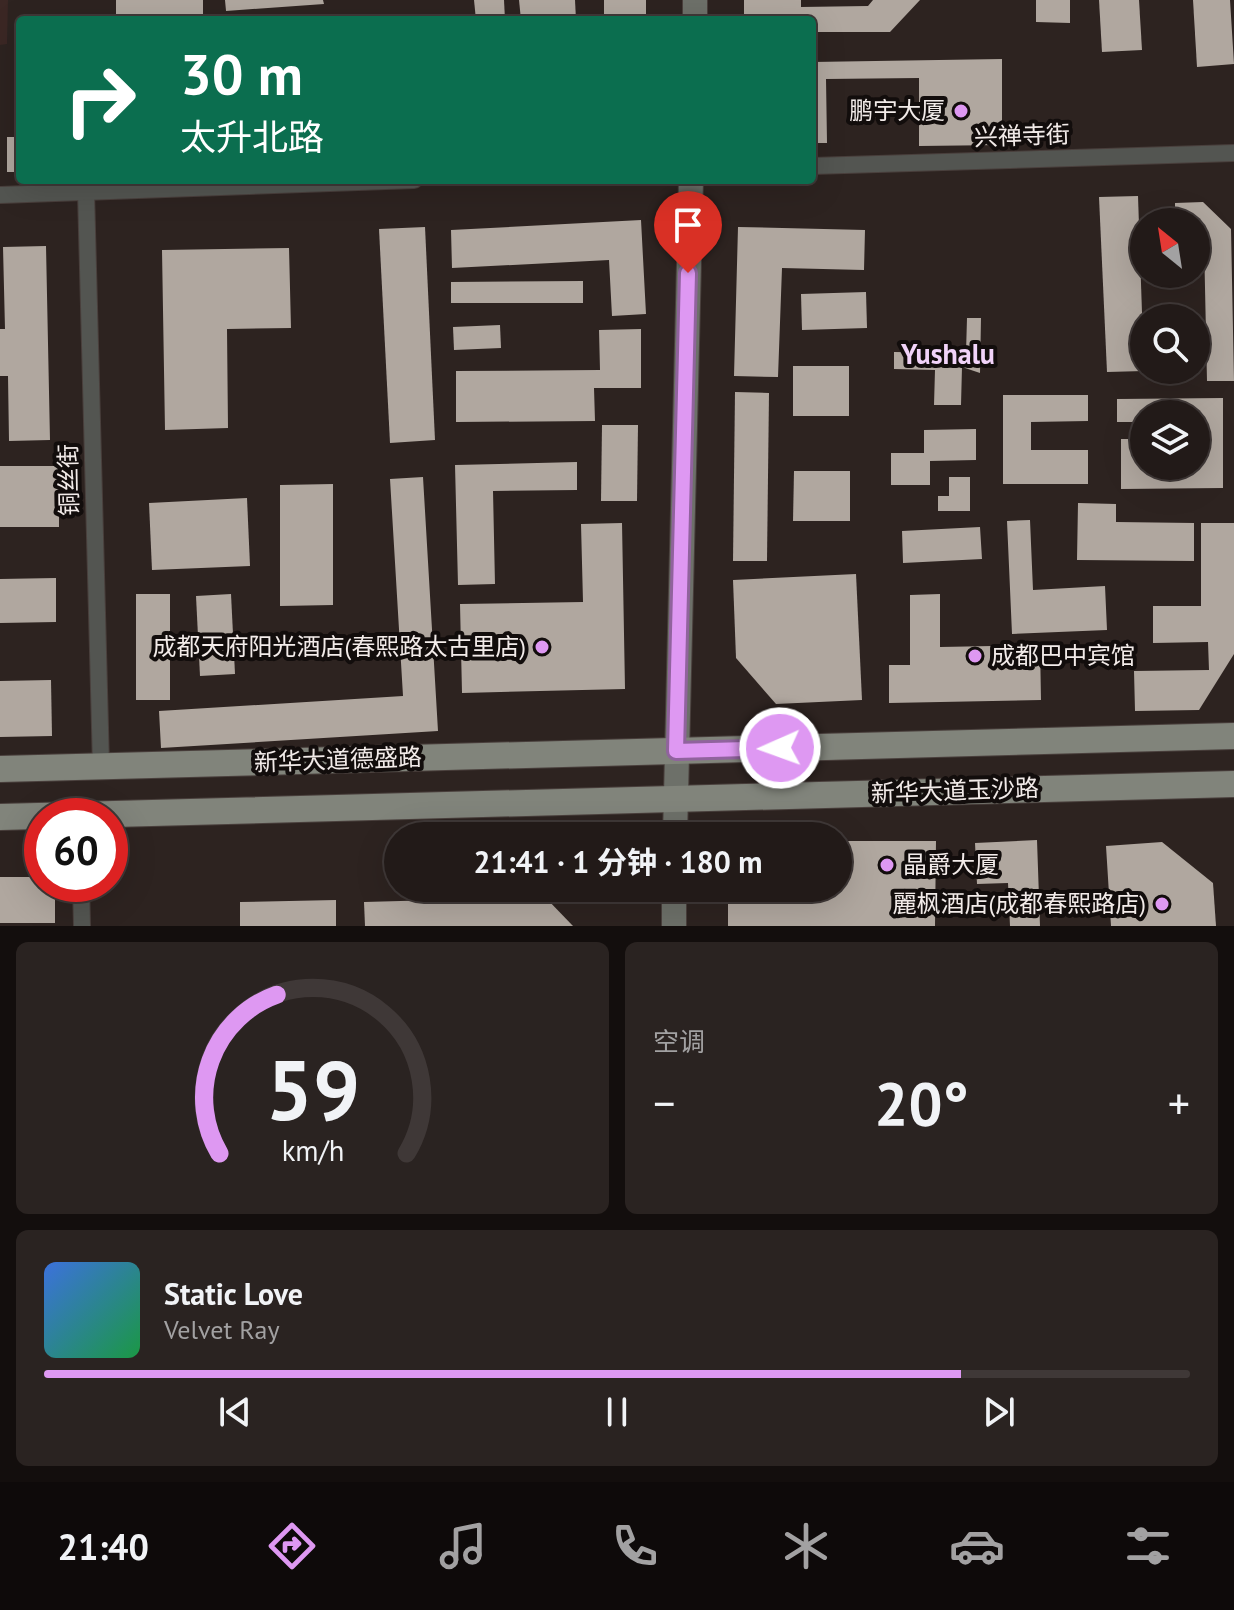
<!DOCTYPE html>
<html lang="zh">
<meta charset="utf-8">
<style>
:root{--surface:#221a18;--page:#2a2321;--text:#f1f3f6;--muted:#a2a1a2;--line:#3f3837;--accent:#de98f2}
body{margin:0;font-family:"PT Sans","Noto Sans SC",sans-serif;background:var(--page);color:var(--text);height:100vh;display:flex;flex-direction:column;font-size:30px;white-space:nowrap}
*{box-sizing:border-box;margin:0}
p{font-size:26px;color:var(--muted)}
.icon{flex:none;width:44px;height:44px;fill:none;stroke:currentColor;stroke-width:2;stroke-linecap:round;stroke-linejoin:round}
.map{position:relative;height:926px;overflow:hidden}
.drawer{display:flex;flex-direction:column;gap:16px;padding:16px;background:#130e0d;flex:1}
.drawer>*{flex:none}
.guide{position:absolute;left:16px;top:16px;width:800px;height:168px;border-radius:8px;box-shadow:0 8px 32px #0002,0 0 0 2px var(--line);background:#0b6e4f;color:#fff;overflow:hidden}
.needle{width:52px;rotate:330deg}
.tools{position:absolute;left:1130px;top:208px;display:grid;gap:16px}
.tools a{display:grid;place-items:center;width:80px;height:80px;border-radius:50%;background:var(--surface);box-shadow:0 8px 32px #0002,0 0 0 2px var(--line);font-size:40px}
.speed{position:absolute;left:24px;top:798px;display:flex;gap:16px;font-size:40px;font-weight:700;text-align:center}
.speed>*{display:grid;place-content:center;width:104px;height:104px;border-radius:50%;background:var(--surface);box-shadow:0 8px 32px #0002,0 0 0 2px var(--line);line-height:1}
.speed .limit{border:12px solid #d22;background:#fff;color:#111}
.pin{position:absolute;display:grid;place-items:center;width:68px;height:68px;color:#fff;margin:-82px -34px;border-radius:50% 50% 50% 0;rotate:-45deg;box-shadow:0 0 8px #0007}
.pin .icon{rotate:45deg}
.me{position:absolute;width:88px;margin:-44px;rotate:268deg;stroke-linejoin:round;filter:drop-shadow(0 0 6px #0008)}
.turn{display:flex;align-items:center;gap:28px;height:168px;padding:0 32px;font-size:36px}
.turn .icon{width:104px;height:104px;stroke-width:2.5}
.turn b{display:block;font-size:56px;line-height:68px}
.big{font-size:60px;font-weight:700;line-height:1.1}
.drawer .widget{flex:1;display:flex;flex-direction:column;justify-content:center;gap:12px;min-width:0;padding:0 28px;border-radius:12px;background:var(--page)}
.drawer .dial{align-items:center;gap:0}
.dial svg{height:208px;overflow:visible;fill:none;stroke:var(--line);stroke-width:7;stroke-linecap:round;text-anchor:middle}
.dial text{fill:var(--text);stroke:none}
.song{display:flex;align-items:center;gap:24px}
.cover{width:96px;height:96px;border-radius:12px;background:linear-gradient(135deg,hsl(220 70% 55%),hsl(140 70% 35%))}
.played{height:8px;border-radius:4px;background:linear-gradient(90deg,var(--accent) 80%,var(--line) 80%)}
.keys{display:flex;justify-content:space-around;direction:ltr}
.heat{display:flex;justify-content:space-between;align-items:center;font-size:44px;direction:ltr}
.drawer .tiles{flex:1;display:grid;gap:16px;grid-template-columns:1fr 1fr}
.widget:last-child{grid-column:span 2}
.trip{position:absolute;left:384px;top:822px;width:468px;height:80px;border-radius:40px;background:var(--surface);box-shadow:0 8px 32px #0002,0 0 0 2px var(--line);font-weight:700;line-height:80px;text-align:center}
.tabs{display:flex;height:128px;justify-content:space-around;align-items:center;background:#0e0a0a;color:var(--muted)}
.tabs .icon{width:56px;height:56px}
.tabs .current{color:var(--accent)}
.tabs b{font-size:36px;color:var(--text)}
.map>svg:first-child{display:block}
</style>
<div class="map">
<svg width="1234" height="926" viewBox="0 0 1234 926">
<rect width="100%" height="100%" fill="#2d2320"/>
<!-- education -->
<polygon fill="#3b2724" points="0,0 8,0 7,44 0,45"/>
<!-- building -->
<g fill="#b0a79f">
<rect x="116" y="0" width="87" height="20"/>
<polygon points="225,0 323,0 324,4 226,11"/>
<polygon points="474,0 504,0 505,20 476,20"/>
<polygon points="519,0 575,0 576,20 521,20"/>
<rect x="604" y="0" width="42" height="20"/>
<polygon points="744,0 801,0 801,7 868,6 873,0 920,0 890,32 812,32 812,20 744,20"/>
<polygon points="1036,0 1070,0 1070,23 1036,22"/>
<polygon points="1099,0 1139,0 1142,50 1102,52"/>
<polygon points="1193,0 1230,0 1234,64 1197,67"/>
<polygon points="1002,59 1002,145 919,146 919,78 826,79 827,143 812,143 812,62"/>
<rect x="7" y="137" width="13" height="35"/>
<polygon points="1138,196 1144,371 1107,372 1099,197"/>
<polygon points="1203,202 1231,229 1234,381 1207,381 1204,241 1196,242 1196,222 1175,222 1175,203"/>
<polygon points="641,220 646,314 612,316 609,260 452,268 451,230"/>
<polygon points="425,227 435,440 390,443 379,229"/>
<polygon points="738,227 865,230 864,270 782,268 778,377 734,376"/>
<polygon points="46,246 50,440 9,441 8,376 0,376 0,329 5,329 3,247"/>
<polygon points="289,248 291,328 227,329 228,428 165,430 162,250"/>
<polygon points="583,281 583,303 451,303 451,282"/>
<polygon points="866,292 867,328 802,330 801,294"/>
<polygon points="967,318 981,318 980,373 962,367 961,405 934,405 935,370 894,369 894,352 966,353"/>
<polygon points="500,325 501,348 454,350 453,327"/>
<polygon points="641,329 641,388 594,388 595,421 456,422 456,371 600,370 599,330"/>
<rect x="793" y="366" width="56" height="50"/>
<polygon points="735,392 769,393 767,561 733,561"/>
<polygon points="1003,395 1088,395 1088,421 1031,422 1031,450 1088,450 1088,484 1003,484"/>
<polygon points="1223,398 1223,488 1121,489 1121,439 1142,439 1142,467 1198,467 1198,421 1196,414 1144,414 1144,422 1117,422 1117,399"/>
<polygon points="602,425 638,425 637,501 601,501"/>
<polygon points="976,429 976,460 930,461 930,485 891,485 891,453 924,453 924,430"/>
<polygon points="577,462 577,490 493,491 495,584 458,585 455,465"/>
<rect x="0" y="466" width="59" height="61"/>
<polygon points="794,471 850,471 850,521 793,521"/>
<polygon points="423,477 438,731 161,748 159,711 403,696 390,479"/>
<polygon points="949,477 970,477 970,511 938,511 938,496 949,496"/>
<polygon points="333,484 333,605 280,606 280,485"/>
<polygon points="247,498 250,566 152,570 149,503"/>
<polygon points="1078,503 1116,504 1116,522 1194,523 1194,561 1077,560"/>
<polygon points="1030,520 1033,590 1105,586 1107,630 1012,634 1007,521"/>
<polygon points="622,523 625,689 462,693 460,604 583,602 581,524"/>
<polygon points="1201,523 1234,523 1234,654 1199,710 1135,711 1134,671 1209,670 1208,642 1153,643 1153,606 1201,606"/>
<polygon points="980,527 982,559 903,563 902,531"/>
<polygon points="856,574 862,700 776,704 736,658 733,580"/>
<polygon points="56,578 56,622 0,623 0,579"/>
<rect x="136" y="594" width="34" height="106"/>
<polygon points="231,594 235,674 200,676 196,596"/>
<polygon points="940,594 940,647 1040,645 1041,700 889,703 889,665 910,665 910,595"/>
<polygon points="51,680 52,736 0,737 0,681"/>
<polygon points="1037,840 1040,926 1010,926 1008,883 977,884 975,843"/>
<polygon points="838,841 936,841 935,926 728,926 728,891 730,888 838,888"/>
<polygon points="1162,842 1213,883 1216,926 1111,926 1106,846"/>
<polygon points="0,877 42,877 42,884 55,884 55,923 0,923"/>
<polygon points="545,897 573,926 365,926 364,902"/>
<polygon points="336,900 336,926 240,926 240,902"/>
</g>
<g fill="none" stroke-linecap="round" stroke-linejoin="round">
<defs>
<g id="minor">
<polyline points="812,166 1234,153"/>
<polyline points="86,192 101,766"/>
<polyline points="0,195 414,180"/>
<polyline points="81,884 82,926"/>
</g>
<g id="secondary">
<polyline points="695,20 695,0"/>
<polyline points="675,836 691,180"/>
<polyline points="674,888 674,926"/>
</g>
<g id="primary">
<polyline points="0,769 1234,736"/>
<polyline points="0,817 1234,784"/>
</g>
</defs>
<!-- minor casing -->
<use href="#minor" stroke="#493f3c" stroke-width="18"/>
<!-- secondary casing -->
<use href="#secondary" stroke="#493f3c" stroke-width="26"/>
<!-- primary casing -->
<use href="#primary" stroke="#493f3c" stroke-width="28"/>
<!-- minor -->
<use href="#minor" stroke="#535551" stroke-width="16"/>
<!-- secondary -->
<use href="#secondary" stroke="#6d7069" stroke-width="24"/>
<!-- primary -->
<use href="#primary" stroke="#81847b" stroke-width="26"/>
</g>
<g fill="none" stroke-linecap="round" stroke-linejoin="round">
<defs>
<polyline id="route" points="688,273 676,751 780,748"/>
</defs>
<!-- route casing -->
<use href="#route" stroke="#90639d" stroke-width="20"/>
<!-- route -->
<use href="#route" stroke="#de98f2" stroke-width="14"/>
</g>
<!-- markers -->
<g fill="#de98f2" stroke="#120d0c" stroke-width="3">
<circle cx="961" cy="111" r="8"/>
<circle cx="542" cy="647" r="8"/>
<circle cx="975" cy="656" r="8"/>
<circle cx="887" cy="865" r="8"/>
<circle cx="1162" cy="904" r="8"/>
</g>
<g text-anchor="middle" stroke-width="8" stroke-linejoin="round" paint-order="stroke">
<!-- poi labels -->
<g font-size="24" fill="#f2ebe9" stroke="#120d0c" text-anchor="end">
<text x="945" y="119">鹏宇大厦</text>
<text x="526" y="655">成都天府阳光酒店(春熙路太古里店)</text>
<text x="991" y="664" text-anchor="start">成都巴中宾馆</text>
<text x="903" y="873" text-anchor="start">晶爵大厦</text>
<text x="1146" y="912">麗枫酒店(成都春熙路店)</text>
</g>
<!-- street labels -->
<g font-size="24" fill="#f2ebe9" stroke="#120d0c">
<text transform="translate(1022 136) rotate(-2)" y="8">兴禅寺街</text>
<text transform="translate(69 480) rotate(-91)" y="8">铜丝街</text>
<text transform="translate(338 760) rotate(-2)" y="8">新华大道德盛路</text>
<text transform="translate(955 791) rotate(-2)" y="8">新华大道玉沙路</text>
</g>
<!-- quarter labels -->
<g font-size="28" font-weight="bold" fill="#f1d3f9" stroke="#120d0c">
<text x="948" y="364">Yushalu</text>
</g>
</g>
</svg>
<div class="tools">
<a><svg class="needle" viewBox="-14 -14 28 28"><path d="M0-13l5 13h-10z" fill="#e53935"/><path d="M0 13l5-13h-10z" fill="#a2a1a2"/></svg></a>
<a><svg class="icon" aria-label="search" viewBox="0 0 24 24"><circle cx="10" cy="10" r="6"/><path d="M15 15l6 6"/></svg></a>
<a><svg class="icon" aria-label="layers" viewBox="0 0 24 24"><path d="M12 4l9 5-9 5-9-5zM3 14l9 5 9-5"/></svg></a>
</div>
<div class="speed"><div class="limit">60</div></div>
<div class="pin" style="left:688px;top:273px;background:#d93025"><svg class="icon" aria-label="arrive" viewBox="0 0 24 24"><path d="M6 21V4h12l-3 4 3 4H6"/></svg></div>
<svg class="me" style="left:780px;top:748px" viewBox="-20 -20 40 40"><circle r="17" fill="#de98f2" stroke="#fff" stroke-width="3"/><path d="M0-11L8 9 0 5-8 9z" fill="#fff"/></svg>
<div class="trip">21:41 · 1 分钟 · 180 m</div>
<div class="guide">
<div class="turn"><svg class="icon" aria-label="right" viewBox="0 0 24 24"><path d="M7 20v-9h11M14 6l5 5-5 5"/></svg><div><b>30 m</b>太升北路</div></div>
</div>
</div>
<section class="drawer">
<div class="tiles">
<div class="widget dial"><svg viewBox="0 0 100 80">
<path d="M14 69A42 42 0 1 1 86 69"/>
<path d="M14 69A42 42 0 0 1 36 8" stroke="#de98f2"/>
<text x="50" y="56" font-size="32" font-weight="700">59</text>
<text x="50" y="72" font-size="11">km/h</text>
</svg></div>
<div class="widget"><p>空调</p>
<div class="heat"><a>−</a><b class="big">20°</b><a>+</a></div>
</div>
<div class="widget">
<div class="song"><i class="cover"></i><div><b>Static Love</b><p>Velvet Ray</p></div></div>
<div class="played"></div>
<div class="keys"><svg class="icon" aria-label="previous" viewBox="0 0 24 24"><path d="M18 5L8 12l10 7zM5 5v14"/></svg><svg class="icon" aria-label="pause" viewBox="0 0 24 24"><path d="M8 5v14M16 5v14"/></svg><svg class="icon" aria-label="next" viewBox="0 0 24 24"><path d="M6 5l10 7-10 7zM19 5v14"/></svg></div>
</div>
</div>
</section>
<nav class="tabs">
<b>21:40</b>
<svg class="icon current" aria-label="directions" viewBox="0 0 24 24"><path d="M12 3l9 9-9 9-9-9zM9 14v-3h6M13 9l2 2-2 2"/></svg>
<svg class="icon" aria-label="music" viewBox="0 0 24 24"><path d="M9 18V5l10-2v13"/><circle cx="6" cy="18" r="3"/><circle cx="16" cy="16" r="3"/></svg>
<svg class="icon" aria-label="phone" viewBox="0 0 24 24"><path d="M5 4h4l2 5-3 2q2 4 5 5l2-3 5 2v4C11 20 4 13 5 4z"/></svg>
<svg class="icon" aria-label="climate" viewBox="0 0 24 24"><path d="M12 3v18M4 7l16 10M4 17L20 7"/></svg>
<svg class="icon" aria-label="car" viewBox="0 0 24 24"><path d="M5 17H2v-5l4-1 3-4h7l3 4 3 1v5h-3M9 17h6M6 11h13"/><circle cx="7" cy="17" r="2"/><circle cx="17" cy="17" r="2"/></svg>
<svg class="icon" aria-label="filters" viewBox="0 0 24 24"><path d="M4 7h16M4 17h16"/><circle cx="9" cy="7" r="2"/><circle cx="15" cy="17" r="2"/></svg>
</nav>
